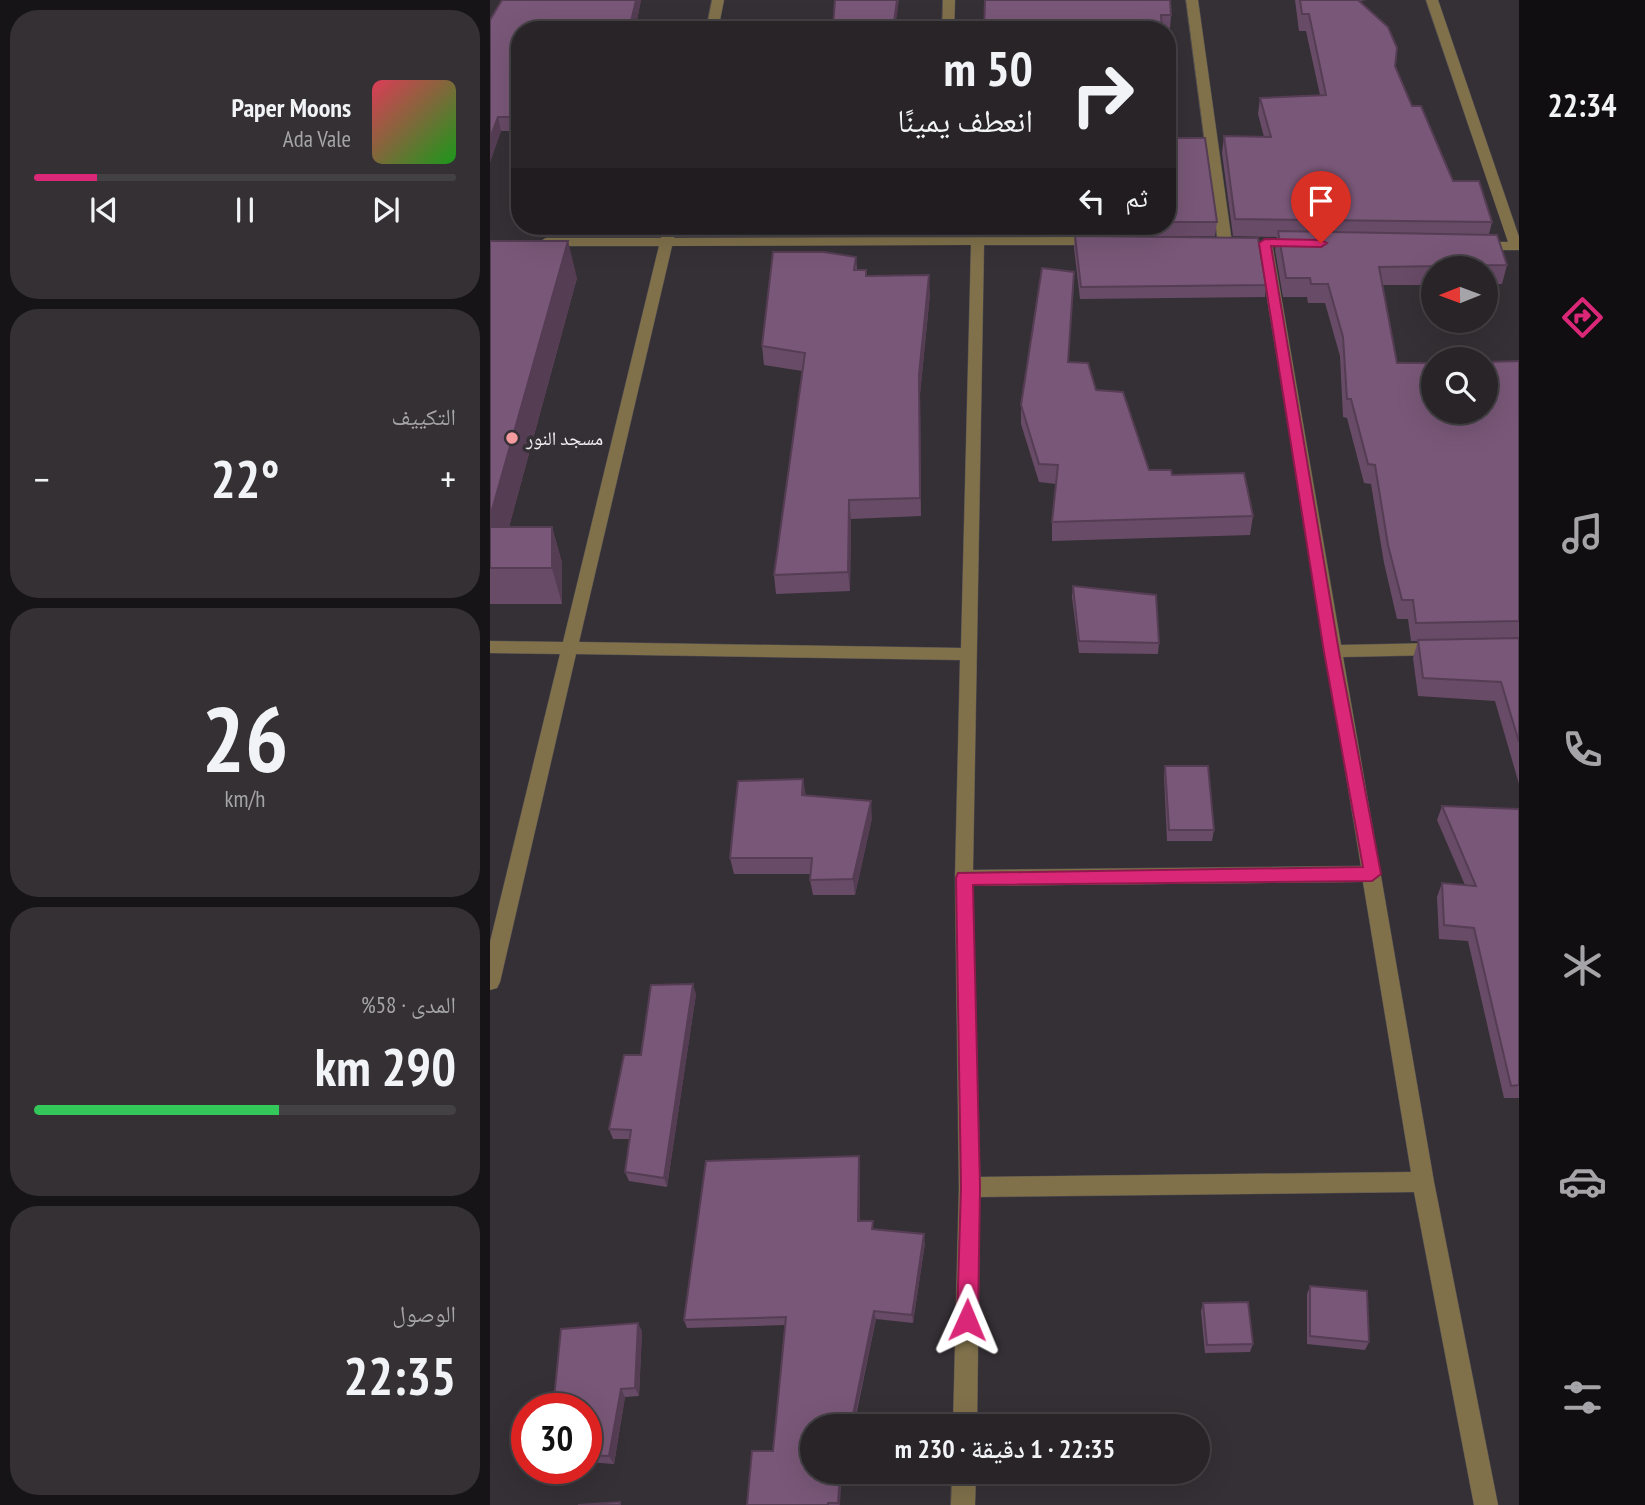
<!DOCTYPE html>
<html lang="ar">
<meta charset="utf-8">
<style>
:root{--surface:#282428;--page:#343034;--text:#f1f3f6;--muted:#a5a4a8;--line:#444145;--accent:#db2777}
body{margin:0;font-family:"PT Sans Narrow","Noto Naskh Arabic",sans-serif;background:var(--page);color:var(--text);direction:rtl;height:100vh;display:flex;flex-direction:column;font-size:26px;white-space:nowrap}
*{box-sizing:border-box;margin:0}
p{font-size:23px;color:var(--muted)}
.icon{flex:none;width:38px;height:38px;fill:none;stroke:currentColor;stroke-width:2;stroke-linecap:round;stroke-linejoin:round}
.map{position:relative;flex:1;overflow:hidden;direction:ltr}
.side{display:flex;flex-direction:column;gap:10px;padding:10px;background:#161416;width:490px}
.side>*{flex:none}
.hud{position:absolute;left:21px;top:21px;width:665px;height:214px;border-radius:28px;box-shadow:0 7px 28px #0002,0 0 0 2px var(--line);direction:rtl;background:#282428;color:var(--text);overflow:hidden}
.needle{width:46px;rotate:269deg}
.tools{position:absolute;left:931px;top:256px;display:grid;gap:14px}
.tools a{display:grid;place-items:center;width:77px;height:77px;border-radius:50%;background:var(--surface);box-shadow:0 7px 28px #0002,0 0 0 2px var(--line);font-size:35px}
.speed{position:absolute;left:21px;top:1393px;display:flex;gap:14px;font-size:35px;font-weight:700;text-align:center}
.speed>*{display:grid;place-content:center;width:91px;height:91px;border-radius:50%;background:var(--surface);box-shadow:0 7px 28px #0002,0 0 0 2px var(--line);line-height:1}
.speed .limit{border:10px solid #d22;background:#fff;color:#111}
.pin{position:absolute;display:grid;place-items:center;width:60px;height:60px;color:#fff;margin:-72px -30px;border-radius:50% 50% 50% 0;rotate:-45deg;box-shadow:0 0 7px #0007}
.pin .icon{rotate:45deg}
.me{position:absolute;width:77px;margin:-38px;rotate:1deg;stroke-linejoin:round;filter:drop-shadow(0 0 5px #0008)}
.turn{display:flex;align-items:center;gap:24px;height:147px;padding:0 28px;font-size:32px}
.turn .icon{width:91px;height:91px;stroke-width:2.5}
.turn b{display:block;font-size:49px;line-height:60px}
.then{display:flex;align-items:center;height:66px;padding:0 28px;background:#0003;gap:14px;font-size:26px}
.big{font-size:52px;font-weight:600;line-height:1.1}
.side .widget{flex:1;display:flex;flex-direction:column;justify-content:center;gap:10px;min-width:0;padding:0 24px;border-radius:28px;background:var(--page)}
.side .dial{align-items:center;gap:0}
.dial b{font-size:91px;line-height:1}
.song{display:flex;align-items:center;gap:21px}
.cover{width:84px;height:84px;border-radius:10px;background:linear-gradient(135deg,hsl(350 70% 55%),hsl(120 70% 35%))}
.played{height:7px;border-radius:4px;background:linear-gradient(90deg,var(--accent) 15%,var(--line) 15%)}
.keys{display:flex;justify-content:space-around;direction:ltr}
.heat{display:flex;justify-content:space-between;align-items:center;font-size:38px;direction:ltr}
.charge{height:10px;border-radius:5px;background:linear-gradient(90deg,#34c759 58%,var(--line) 0)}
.trip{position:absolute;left:310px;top:1414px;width:410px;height:70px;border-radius:35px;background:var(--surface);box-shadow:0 7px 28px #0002,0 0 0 2px var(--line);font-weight:600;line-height:70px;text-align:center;direction:rtl}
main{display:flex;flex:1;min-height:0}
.tabs{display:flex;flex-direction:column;width:126px;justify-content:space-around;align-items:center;background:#100e10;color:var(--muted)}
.tabs .icon{width:49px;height:49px}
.tabs .on{color:var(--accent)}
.tabs b{font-size:32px;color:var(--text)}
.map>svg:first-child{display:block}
</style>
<main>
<nav class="tabs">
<b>22:34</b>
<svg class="icon on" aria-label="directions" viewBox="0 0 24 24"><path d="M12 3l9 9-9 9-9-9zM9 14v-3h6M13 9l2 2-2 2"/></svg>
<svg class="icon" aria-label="music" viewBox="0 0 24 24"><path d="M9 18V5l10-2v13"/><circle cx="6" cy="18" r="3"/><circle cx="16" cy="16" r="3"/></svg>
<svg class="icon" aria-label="phone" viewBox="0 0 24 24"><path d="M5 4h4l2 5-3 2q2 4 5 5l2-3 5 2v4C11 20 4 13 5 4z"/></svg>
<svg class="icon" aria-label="climate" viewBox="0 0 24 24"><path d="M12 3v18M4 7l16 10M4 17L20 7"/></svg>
<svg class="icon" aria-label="car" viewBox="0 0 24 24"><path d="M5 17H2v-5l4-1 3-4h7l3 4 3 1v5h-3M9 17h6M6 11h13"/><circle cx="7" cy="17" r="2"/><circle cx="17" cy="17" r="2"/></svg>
<svg class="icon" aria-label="filters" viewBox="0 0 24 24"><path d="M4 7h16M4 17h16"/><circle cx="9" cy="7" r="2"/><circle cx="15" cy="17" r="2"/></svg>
</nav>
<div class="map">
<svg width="1029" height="1505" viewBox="0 0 1029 1505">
<rect width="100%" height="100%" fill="#353035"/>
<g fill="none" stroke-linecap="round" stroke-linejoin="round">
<defs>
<g id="street">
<polygon points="222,0 234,0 228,30 216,30"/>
<polygon points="453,0 465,0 464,30 452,30"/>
<polygon points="696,0 708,0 742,243 735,247 728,243"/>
<polygon points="936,0 948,0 1029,237 1029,250 987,250 980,246 987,242 1018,242"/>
<path d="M174 226H186L184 238 606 237 613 241 606 245H494L483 870 871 866 768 243 775 239 782 243 851 645 949 643 957 649 949 655 853 657 944 1182 1008 1505H984L924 1192 490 1197 487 1426H463L469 1187 465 878 470 660 86 654 10 982 7 988 0 990V942L70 654 0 653V641L73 642 169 246H56L49 242 56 238H171ZM481 245 471 648 89 642 182 246ZM873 882 921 1172 490 1177 483 886Z"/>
<polygon points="462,1472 486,1472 485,1505 461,1505"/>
</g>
</defs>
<!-- street casing -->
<use href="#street" stroke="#534f53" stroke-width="1"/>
<!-- street -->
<use href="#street" fill="#80714b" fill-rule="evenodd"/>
</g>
<!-- wall -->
<g fill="#684b67">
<polygon points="151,0 145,30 30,30 30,131 11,131 0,162 0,20"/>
<polygon points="495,0 681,15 680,29 672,29"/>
<polygon points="805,0 877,0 869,1 905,66 922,106 963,181 1002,222 999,234 1017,265 1012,284 996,284 996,268 943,268 943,285 892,285 907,363 1029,361 1029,784 1005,701 928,696 923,658 928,641 921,641 918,619 907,619 894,563 881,484 874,483 857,418 853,417 850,356 835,303 818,303 817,297 793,297 785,250 787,237 743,236 732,153 734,136 774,137 768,114 770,98 830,95 816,31 809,31"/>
<polygon points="677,113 679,138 727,222 725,236 583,236 582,226 677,226"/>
<polygon points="585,236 776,285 775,297 590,299 584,248"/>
<polygon points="0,241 87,278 19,527 62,527 72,563 72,604 0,604"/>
<polygon points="366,257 367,270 376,276 440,294 430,394 431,516 361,519 360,591 286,594 284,575 312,371 274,365 272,346"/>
<polygon points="606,390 659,470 682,475 763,516 760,535 562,541 562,522 566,484 549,482 531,424 531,405"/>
<polygon points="583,586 669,643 668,654 589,653 582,597"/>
<polygon points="675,766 724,830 722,841 677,841 674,777"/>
<polygon points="316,795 382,818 365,895 323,895 320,880 321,874 244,874 240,858"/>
<polygon points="952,806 1029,809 1029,1098 1014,1098 978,941 949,939 947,897 952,883 975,885 947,820"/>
<polygon points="206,994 177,1187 139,1181 135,1172 140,1139 123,1139 119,1129 151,1055"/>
<polygon points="370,1166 370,1221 384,1229 435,1243 423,1323 386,1319 364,1426 322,1426 350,1505 257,1505 283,1451 295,1325 197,1328 194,1320"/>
<polygon points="820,1286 879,1342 875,1350 817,1344 817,1294"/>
<polygon points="713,1303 763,1344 760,1352 715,1353 711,1311"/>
<polygon points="152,1331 149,1396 135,1397 124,1464 96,1462 96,1409"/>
</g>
<!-- shaded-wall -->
<g fill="#553d54">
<polygon points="146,0 151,0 145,30 141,30 140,26"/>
<polygon points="407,0 409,0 405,30 403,30"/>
<polygon points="8,117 11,131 0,162 0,138"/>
<polygon points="78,241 87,278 9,563 0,536 0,517"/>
<polygon points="439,275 440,294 430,394 431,516 429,375"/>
<polygon points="359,500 361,519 360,591 358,572"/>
<polygon points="62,527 72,563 72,604 62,568"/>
<polygon points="313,779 316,795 312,795"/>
<polygon points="381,801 382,818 365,895 363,879"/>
<polygon points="203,984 206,994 177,1187 174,1178"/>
<polygon points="369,1156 370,1166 370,1230 368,1221"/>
<polygon points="434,1234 435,1243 423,1323 422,1315"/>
<polygon points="384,1311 386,1319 363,1426 362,1420"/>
<polygon points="148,1323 152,1331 149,1396 145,1388"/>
<polygon points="131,1389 135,1397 124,1464 119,1456"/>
<polygon points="350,1472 352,1472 350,1505 349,1505 348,1503"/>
</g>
<!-- building -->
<g fill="#795778" stroke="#553d54" stroke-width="2">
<polygon points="12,0 146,0 140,26 93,27 92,30 30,30 30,117 8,117 0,138 0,20"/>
<polygon points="345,0 407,0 403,30 337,30 337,27 343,27"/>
<polygon points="495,0 680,0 681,15 671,15 672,30 494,30"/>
<polygon points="810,0 868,0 898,27 907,48 905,66 922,106 931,106 963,181 989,181 1002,222 745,219 734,136 781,137 770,98 836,95 819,14 812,14"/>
<polygon points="677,113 679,138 715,138 727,222 677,222"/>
<polygon points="788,231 1007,235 1017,265 889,267 907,363 943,363 943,411 996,411 996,362 1029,361 1029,621 926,623 923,600 912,600 898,545 885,465 878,464 861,399 857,399 853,337 838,284 821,284 820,278 796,278"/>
<polygon points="585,236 768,238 776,285 591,287"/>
<polygon points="0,241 78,241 0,517"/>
<polygon points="283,252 334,252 366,257 364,270 376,270 376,276 439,275 429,375 430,498 359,500 358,572 284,575 315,353 272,346"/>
<polygon points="552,268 584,272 578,362 598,363 606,390 633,392 659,470 681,470 682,475 754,473 763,516 562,522 568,465 549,464 531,405"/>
<rect x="0" y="527" width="62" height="41"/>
<polygon points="583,586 666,595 669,643 589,641"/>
<polygon points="1029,638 1029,742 1011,682 933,678 928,640"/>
<polygon points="675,766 718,766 724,830 679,830"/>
<polygon points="313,779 312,795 381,801 363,879 320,880 322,858 240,858 248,781"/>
<polygon points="952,806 1029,809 1029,1085 1021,1086 984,928 954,925 952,883 986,886"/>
<polygon points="203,984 174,1178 135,1172 141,1130 119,1129 134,1055 151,1055 161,985"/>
<polygon points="369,1156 368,1221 383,1221 382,1229 434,1234 422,1315 384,1311 362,1420 352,1419 352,1426 322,1426 322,1472 350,1472 348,1503 338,1503 338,1505 257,1505 262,1451 283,1451 296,1317 194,1320 216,1161"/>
<polygon points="820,1286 877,1291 879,1342 820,1336"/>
<polygon points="758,1302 763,1344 717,1345 713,1303"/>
<polygon points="148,1323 145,1388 131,1389 119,1456 96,1455 96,1409 63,1409 71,1329"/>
<polygon points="130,1502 130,1505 88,1505"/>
</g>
<!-- route -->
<polygon fill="#db2777" stroke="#8e194d" stroke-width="2" points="775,239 831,240 837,243 831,247 781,246 849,652 891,874 882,881 483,885 490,1187 488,1320 485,1327 477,1330 470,1327 467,1320 471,1187 466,878 468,873 873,867 834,652 769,243"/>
<!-- markers -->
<circle fill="#f49b9f" stroke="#353035" stroke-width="2.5" cx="22" cy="438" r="7"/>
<g text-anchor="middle" stroke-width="7" stroke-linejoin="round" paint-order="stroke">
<!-- poi labels -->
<g font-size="19" fill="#f3f0f3" stroke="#353035" text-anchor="start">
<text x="36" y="445">مسجد النور</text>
</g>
</g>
</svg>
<div class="tools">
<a><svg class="needle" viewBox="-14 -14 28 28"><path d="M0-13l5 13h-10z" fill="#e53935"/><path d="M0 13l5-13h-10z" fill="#a5a4a8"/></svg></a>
<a><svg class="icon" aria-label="search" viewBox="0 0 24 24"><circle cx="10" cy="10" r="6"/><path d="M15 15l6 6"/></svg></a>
</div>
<div class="speed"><div class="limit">30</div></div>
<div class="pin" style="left:831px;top:243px;background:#d93025"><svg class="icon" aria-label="arrive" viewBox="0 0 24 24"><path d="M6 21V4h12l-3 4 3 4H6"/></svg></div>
<svg class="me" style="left:477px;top:1320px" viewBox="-20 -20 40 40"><path d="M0-17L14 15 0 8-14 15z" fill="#db2777" stroke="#fff" stroke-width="4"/></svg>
<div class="trip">22:35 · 1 دقيقة · 230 m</div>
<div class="hud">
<div class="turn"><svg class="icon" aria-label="right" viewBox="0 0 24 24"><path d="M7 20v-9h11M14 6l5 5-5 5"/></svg><div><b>50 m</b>انعطف يمينًا</div></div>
<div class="then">ثم<svg class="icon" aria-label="left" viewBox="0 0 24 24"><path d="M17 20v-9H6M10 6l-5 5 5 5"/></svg></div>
</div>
</div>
<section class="side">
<div class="widget">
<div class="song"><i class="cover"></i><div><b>Paper Moons</b><p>Ada Vale</p></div></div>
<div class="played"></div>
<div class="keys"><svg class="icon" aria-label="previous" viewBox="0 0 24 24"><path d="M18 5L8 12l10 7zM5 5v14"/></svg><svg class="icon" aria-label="pause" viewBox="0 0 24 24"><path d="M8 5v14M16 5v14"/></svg><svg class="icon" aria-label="next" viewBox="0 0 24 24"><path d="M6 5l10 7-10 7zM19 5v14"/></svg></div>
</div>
<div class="widget"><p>التكييف</p>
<div class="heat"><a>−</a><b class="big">22°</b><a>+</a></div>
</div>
<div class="widget dial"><b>26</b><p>km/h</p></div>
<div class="widget"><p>المدى · 58%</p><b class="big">290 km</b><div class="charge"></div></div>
<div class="widget"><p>الوصول</p><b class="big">22:35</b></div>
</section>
</main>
